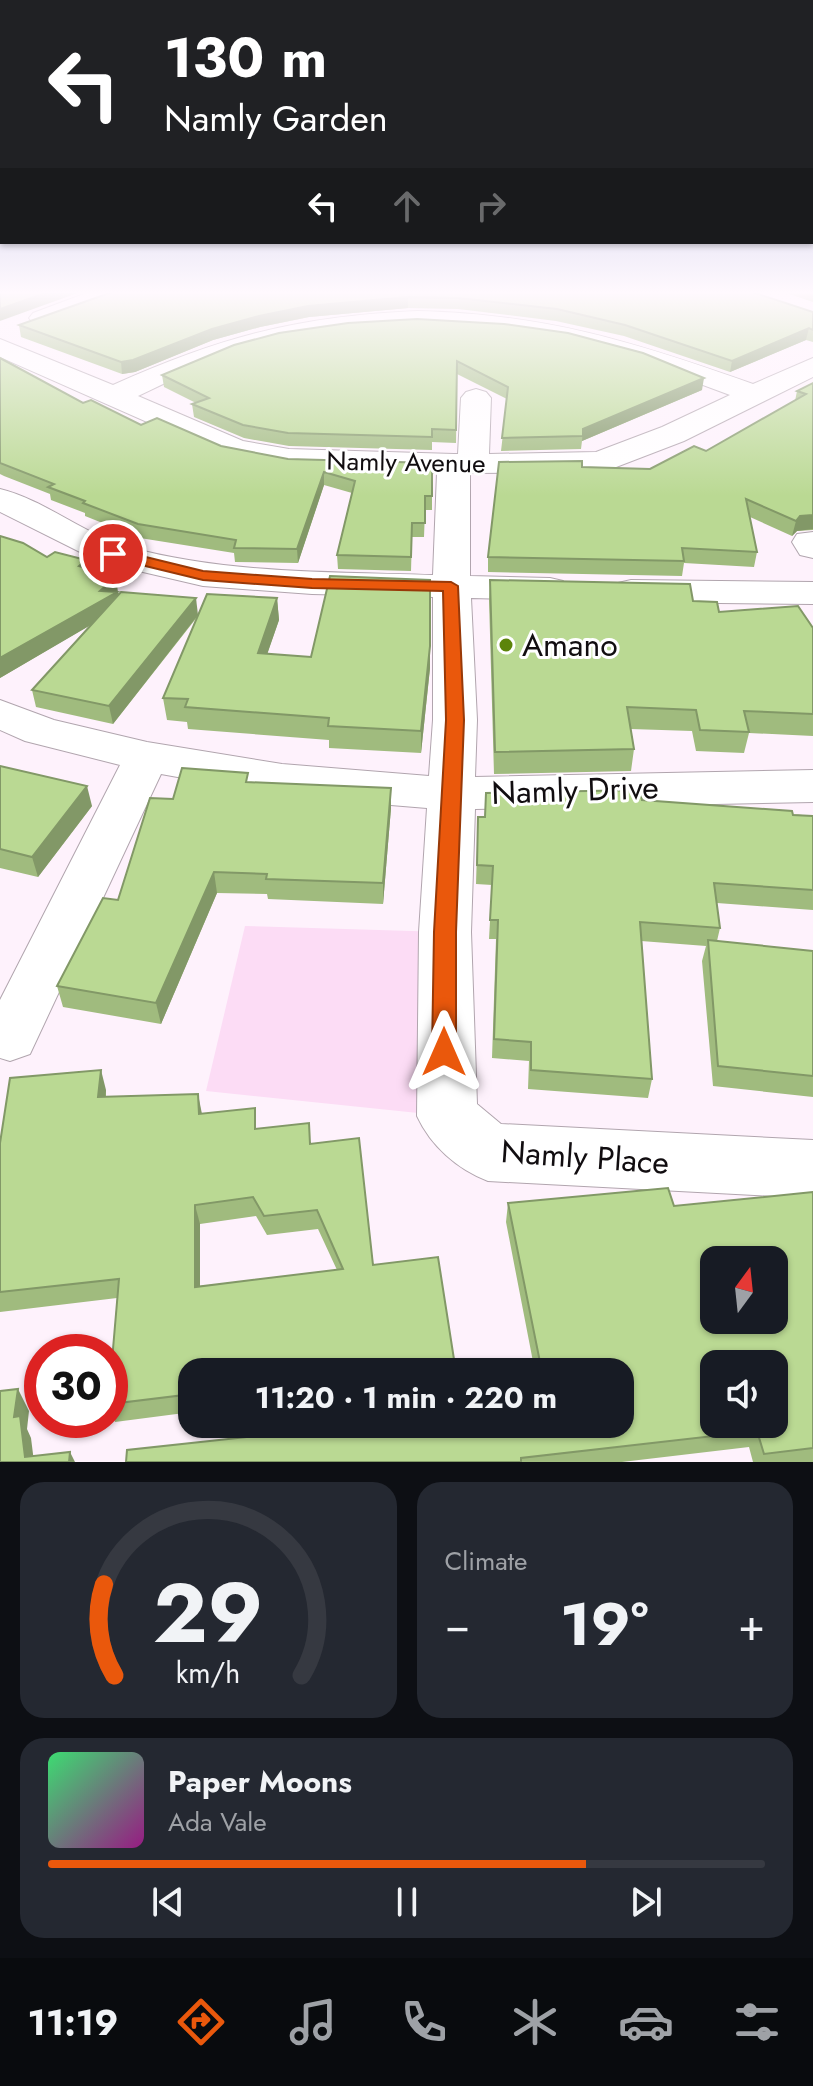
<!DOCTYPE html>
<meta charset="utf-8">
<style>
:root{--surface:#171b24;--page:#242831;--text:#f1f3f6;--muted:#9ea1a6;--line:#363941;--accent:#ea580c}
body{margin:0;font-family:Jost,sans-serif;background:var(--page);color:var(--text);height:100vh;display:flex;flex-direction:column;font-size:30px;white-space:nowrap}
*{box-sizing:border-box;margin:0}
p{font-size:26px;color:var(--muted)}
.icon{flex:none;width:44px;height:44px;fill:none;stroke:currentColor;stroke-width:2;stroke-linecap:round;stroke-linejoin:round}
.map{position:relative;height:1462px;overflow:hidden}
.panel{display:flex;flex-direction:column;gap:20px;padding:20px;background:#0d0f14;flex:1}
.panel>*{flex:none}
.top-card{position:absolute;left:0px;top:0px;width:814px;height:244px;box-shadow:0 2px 6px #0004;background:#202124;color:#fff;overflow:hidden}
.needle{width:52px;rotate:15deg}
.buttons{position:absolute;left:700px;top:1246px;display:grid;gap:16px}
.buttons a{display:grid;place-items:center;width:88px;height:88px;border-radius:16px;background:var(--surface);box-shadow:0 2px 6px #0004;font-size:40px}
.speed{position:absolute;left:24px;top:1334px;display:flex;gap:16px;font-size:40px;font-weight:700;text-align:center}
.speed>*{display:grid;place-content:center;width:104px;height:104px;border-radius:50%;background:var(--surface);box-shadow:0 2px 6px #0004;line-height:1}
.speed .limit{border:12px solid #d22;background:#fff;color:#111}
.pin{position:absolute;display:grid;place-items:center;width:68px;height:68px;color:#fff;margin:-34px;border:4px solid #fff;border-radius:50%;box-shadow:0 2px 8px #0007}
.me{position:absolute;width:88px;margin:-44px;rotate:0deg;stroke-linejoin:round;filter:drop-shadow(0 0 6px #0008)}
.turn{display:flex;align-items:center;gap:28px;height:168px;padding:0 32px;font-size:36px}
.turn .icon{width:104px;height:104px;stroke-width:2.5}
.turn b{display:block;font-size:56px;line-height:68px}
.lanes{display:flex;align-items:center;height:76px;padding:0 32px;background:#0003;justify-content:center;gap:40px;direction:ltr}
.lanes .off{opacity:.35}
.big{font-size:60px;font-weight:700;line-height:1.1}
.panel .card{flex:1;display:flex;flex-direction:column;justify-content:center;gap:12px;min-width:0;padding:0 28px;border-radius:24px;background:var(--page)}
.panel .dial{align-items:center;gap:0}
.dial svg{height:208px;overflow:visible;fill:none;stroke:var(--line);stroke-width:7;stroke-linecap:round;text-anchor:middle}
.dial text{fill:var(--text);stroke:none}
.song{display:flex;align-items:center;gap:24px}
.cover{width:96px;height:96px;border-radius:12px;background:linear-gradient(135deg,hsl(140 70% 55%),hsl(310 70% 35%))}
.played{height:8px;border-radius:4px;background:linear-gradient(90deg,var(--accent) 75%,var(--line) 75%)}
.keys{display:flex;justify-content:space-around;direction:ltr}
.heat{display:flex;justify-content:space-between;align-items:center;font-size:44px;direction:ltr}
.panel .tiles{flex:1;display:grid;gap:20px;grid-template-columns:1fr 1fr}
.card:last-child{grid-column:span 2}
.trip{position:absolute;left:178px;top:1358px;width:456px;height:80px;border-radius:24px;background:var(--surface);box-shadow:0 2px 6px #0004;font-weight:700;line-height:80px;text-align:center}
.tab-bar{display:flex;height:128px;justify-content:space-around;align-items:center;background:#090b0e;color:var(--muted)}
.tab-bar .icon{width:56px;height:56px}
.tab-bar .active{color:var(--accent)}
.tab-bar b{font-size:36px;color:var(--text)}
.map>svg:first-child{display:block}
</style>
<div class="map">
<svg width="813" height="1462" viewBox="0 0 813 1462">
<rect width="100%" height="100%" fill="#fef2fc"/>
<!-- green -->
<polygon fill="#fcdcf5" points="245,926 445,932 447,1116 206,1091"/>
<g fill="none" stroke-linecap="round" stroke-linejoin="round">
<defs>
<g id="minor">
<polygon points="92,291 127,291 124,296 51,323 33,323 29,318 33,313"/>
<path d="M417 311C546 314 634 342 753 384L813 358V377L684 441 611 469 600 472 470 473V576L550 578 563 581 569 589 563 597 550 600 471 598 477 720 475 777 813 770V802L475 809 471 932 477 1104 501 1124 813 1140V1198L488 1181C457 1169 431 1146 417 1116L419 932 427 808 282 796 161 774 30 1054 10 1061 0 1058V1000L120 765 25 741 0 730V700L54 720 147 742 282 764 429 776 433 720V597L312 594 203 586 100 562 0 512V489C45 500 83 534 128 547 227 574 331 572 433 575L437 473 289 469 224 456 0 357V339L113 385C220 337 299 316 417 311ZM417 327C475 328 532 333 589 347 637 358 683 378 730 395L662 427 596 452 489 454 491 398 486 392 476 389 466 392 461 398 458 454H454L289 449 243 441 138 396C169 381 201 366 234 354 293 335 356 330 417 327Z"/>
<polygon points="813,532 813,558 800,555 792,542 797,534"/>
<polygon points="631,580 813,582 813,604 631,602 618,599 612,591 618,583"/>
</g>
</defs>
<!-- minor casing -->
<use href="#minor" stroke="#b1a5ae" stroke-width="2"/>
<!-- minor -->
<use href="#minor" fill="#fff" fill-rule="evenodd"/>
</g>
<!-- wall -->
<g fill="#a0bb7e" fill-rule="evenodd">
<polygon points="115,291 749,291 813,312 813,342 806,340 730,372 624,336 556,321 458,309 408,308 309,317 260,327 213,340 135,372 122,374 21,337 19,325"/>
<polygon points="780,291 813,291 813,302"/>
<polygon points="279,333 702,390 582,441 581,449 501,451 507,399 457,374 456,443 432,442 432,450 289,446 244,438 194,417 192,404 196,403 164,387 162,375"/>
<polygon points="0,358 83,403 141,425 221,446 288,459 432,463 432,510 425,510 424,537 412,537 411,571 338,569 337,555 352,493 324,485 298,563 235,562 234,553 140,538 85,516 85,513 51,500 50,494 4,476 0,474"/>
<polygon points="813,383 813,530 797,531 792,536 750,517 757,552 754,567 684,563 682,576 488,572 488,557 582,467 650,469 706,451 795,401 797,391"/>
<polygon points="47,557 86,560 88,569 119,593 198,614 277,598 279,620 267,654 430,668 421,753 329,748 329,740 188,729 187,722 167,720 163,698 198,616 113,724 36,707 32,690 90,625 0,678"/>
<polygon points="490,580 693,601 719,612 813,628 813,736 749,733 744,753 696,751 692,731 631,729 634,749 631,771 494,774 489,600"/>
<polygon points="0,766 92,806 38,877 0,868"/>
<polygon points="249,782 391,788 391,808 383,904 268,899 267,894 217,893 161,1024 63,1007 57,986 118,900 173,799"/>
<polygon points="642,800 813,816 813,910 717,903 720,928 717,941 813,951 813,1097 713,1086 702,961 706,946 641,941 652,1079 648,1098 528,1089 529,1061 492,1058 496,939 489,939 492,885 476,884 478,817 485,817"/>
<path d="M106 1090V1096L202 1114 311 1144 373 1265 456 1372H192V1412L115 1422 110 1409V1384L117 1298 0 1312V1143ZM256 1216 267 1235 318 1229 337 1270 200 1286V1224Z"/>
<polygon points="813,1192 813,1462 753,1462 749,1447 622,1462 126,1462 620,1424 620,1372 535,1372 506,1222 508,1203 674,1206"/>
</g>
<!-- shaded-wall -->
<g fill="#829867">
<polygon points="51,291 83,291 0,321 0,309"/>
<polygon points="408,297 408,308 309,317 260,327 213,340 135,372 122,374 121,362 212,329 259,316 308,306"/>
<polygon points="809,328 806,340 730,372 732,361"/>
<polygon points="704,378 702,390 582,441 583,429"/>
<polygon points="324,472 324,485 298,563 297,549"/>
<polygon points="813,515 813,529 797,531 792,536 796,521 800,516"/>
<polygon points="86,560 90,576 79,566"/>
<polygon points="116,577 120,608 0,678 0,658 100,591"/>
<polygon points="196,598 198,615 113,724 109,706"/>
<polygon points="277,598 279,620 260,675 258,653"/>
<polygon points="430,646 430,668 421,753 421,731"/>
<polygon points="87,786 92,806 38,877 32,857"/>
<polygon points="391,788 391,808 383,904 383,883"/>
<polygon points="214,872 217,893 161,1024 156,1003"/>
<polygon points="101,1070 106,1090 104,1116 98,1097"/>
<polygon points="198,1094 202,1114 199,1114"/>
<polygon points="195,1205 200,1224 200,1305 195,1287"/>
<polygon points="18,1389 29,1411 27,1429 31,1438 34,1462 25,1457 14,1417"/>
<polygon points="70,1452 75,1462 69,1462"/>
</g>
<!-- building -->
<g fill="#bad993" stroke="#829867" stroke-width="2" fill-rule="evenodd">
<polygon points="0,291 51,291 0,309"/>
<polygon points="115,291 749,291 813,312 813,330 809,328 732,361 625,325 557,309 458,298 408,297 308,306 259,316 212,329 133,360 121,362 19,325"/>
<polygon points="417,319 504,324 568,333 643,353 704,378 583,429 583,436 502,438 508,387 457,361 456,430 432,429 432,437 288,433 243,425 192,404 209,398 162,375 234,345 279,333 348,323"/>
<polygon points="0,358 83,403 91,400 141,425 157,418 221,446 288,459 432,463 432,496 425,496 425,523 412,523 411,557 337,555 355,481 324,472 297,549 234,548 236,540 138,524 83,503 85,501 48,487 54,484 0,463"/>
<polygon points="813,383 813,515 800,516 796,521 746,499 757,552 682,548 684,561 488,557 499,462 582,461 582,467 650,469 694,446 706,451 806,394 797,391"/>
<polygon points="0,536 23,543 47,557 55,552 86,560 79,566 116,577 100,591 117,592 0,658"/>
<polygon points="330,576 430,580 430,646 421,731 328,726 329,718 185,707 188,699 163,698 207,594 277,598 258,653 311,657"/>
<polygon points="490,580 690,584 693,601 717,602 719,612 798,606 813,628 813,714 744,711 749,732 700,730 696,710 627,707 634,749 495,752"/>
<polygon points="121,592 196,598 109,706 32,690"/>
<polygon points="0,766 87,786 32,857 0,849"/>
<polygon points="182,768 248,773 246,782 391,788 383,883 266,879 267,874 214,872 156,1003 57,986 103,898 118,900 150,798 173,799"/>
<polygon points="640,790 642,800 792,811 793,815 813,816 813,890 714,883 720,928 640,922 652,1079 531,1070 531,1042 494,1039 498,920 490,920 493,866 477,865 478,817 485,817 486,793"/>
<polygon points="708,940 813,951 813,1076 718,1066"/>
<path d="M101 1070 98 1097 198 1094 199 1114 255 1108V1129L309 1123 310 1144 359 1138 373 1265 438 1257 456 1372H405L404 1367 365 1372H192V1394L110 1404V1384L119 1279 0 1292V1143L10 1078ZM253 1197 264 1216 317 1210 343 1269 195 1287V1205Z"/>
<path d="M668 1188 674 1206 813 1192V1448L764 1454 757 1431 521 1458V1462H126L127 1450 366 1424H620V1372H542L508 1203ZM714 1260H774V1320H714ZM714 1364H774V1424H714Z"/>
<polygon points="18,1389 14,1417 20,1416 25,1457 70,1452 69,1462 0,1462 0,1391"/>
</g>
<!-- sky -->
<linearGradient id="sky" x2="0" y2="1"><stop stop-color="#9ea6d9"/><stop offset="0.59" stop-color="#fff9fe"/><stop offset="1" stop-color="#fff9fe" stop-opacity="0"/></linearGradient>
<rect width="813" height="496" fill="url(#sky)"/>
<!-- route -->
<polygon fill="#ea580c" stroke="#983908" stroke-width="2" points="113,549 203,571 312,579 451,582 458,586 464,720 456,932 456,1052 453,1060 444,1063 436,1060 432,1052 434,932 446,720 443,591 312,588 203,580 108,557 108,550"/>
<!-- markers -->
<circle fill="#5c840a" stroke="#fff" stroke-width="3" cx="506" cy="645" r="8"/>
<g text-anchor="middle" stroke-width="6" stroke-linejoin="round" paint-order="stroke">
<!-- far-street labels -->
<g font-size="26" fill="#110d10" stroke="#fff">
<text transform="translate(406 462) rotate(1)" y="9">Namly Avenue</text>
</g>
<!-- poi labels -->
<g font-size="32" fill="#110d10" stroke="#fff" text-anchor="start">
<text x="522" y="656">Amano</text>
</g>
<!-- street labels -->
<g font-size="32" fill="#110d10" stroke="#fff">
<text transform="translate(575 790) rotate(-2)" y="11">Namly Drive</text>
<text transform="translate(585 1157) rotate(4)" y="11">Namly Place</text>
</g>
</g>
</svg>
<div class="buttons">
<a><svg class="needle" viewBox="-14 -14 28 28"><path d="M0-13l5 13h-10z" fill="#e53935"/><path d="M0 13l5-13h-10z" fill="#9ea1a6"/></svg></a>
<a><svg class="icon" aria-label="sound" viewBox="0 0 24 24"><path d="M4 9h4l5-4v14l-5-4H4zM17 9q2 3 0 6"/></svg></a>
</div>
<div class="speed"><div class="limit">30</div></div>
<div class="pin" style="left:113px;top:554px;background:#d93025"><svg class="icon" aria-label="arrive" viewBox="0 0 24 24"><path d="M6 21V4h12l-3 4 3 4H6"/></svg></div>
<svg class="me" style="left:444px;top:1052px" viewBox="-20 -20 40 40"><path d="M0-17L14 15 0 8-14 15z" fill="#ea580c" stroke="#fff" stroke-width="4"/></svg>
<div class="trip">11:20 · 1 min · 220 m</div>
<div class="top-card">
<div class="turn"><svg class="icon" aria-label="left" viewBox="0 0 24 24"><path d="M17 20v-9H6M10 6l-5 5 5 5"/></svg><div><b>130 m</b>Namly Garden</div></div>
<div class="lanes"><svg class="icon" aria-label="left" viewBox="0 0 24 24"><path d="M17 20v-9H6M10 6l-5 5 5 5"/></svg><svg class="icon off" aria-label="ahead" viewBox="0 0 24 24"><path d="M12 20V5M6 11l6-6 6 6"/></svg><svg class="icon off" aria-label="right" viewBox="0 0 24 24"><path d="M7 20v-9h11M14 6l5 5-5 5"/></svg></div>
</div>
</div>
<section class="panel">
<div class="tiles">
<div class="card dial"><svg viewBox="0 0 100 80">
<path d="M14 69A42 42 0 1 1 86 69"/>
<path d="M14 69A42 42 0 0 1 10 34" stroke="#ea580c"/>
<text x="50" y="56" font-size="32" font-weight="700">29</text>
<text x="50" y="72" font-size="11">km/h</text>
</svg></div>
<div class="card"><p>Climate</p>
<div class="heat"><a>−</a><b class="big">19°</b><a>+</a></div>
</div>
<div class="card">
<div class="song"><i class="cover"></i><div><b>Paper Moons</b><p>Ada Vale</p></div></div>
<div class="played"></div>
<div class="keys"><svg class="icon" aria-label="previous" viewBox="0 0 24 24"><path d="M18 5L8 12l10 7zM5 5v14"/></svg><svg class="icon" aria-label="pause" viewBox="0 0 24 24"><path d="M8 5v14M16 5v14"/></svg><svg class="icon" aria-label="next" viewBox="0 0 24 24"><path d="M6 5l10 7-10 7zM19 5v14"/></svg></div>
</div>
</div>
</section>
<nav class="tab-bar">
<b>11:19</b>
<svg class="icon active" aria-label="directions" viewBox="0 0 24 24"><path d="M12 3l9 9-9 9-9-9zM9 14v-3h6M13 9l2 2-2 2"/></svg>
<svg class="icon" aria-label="music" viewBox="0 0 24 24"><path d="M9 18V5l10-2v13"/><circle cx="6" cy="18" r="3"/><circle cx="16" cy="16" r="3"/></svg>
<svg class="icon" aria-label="phone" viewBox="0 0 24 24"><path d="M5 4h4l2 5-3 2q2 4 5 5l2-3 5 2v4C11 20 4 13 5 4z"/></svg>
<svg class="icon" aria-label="climate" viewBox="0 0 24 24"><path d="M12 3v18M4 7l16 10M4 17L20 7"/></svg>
<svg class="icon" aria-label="car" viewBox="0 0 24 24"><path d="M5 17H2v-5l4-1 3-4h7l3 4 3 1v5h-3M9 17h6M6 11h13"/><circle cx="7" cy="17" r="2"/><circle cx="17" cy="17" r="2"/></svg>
<svg class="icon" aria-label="filters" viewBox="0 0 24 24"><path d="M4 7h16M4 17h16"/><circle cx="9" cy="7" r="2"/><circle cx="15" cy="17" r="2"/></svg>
</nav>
